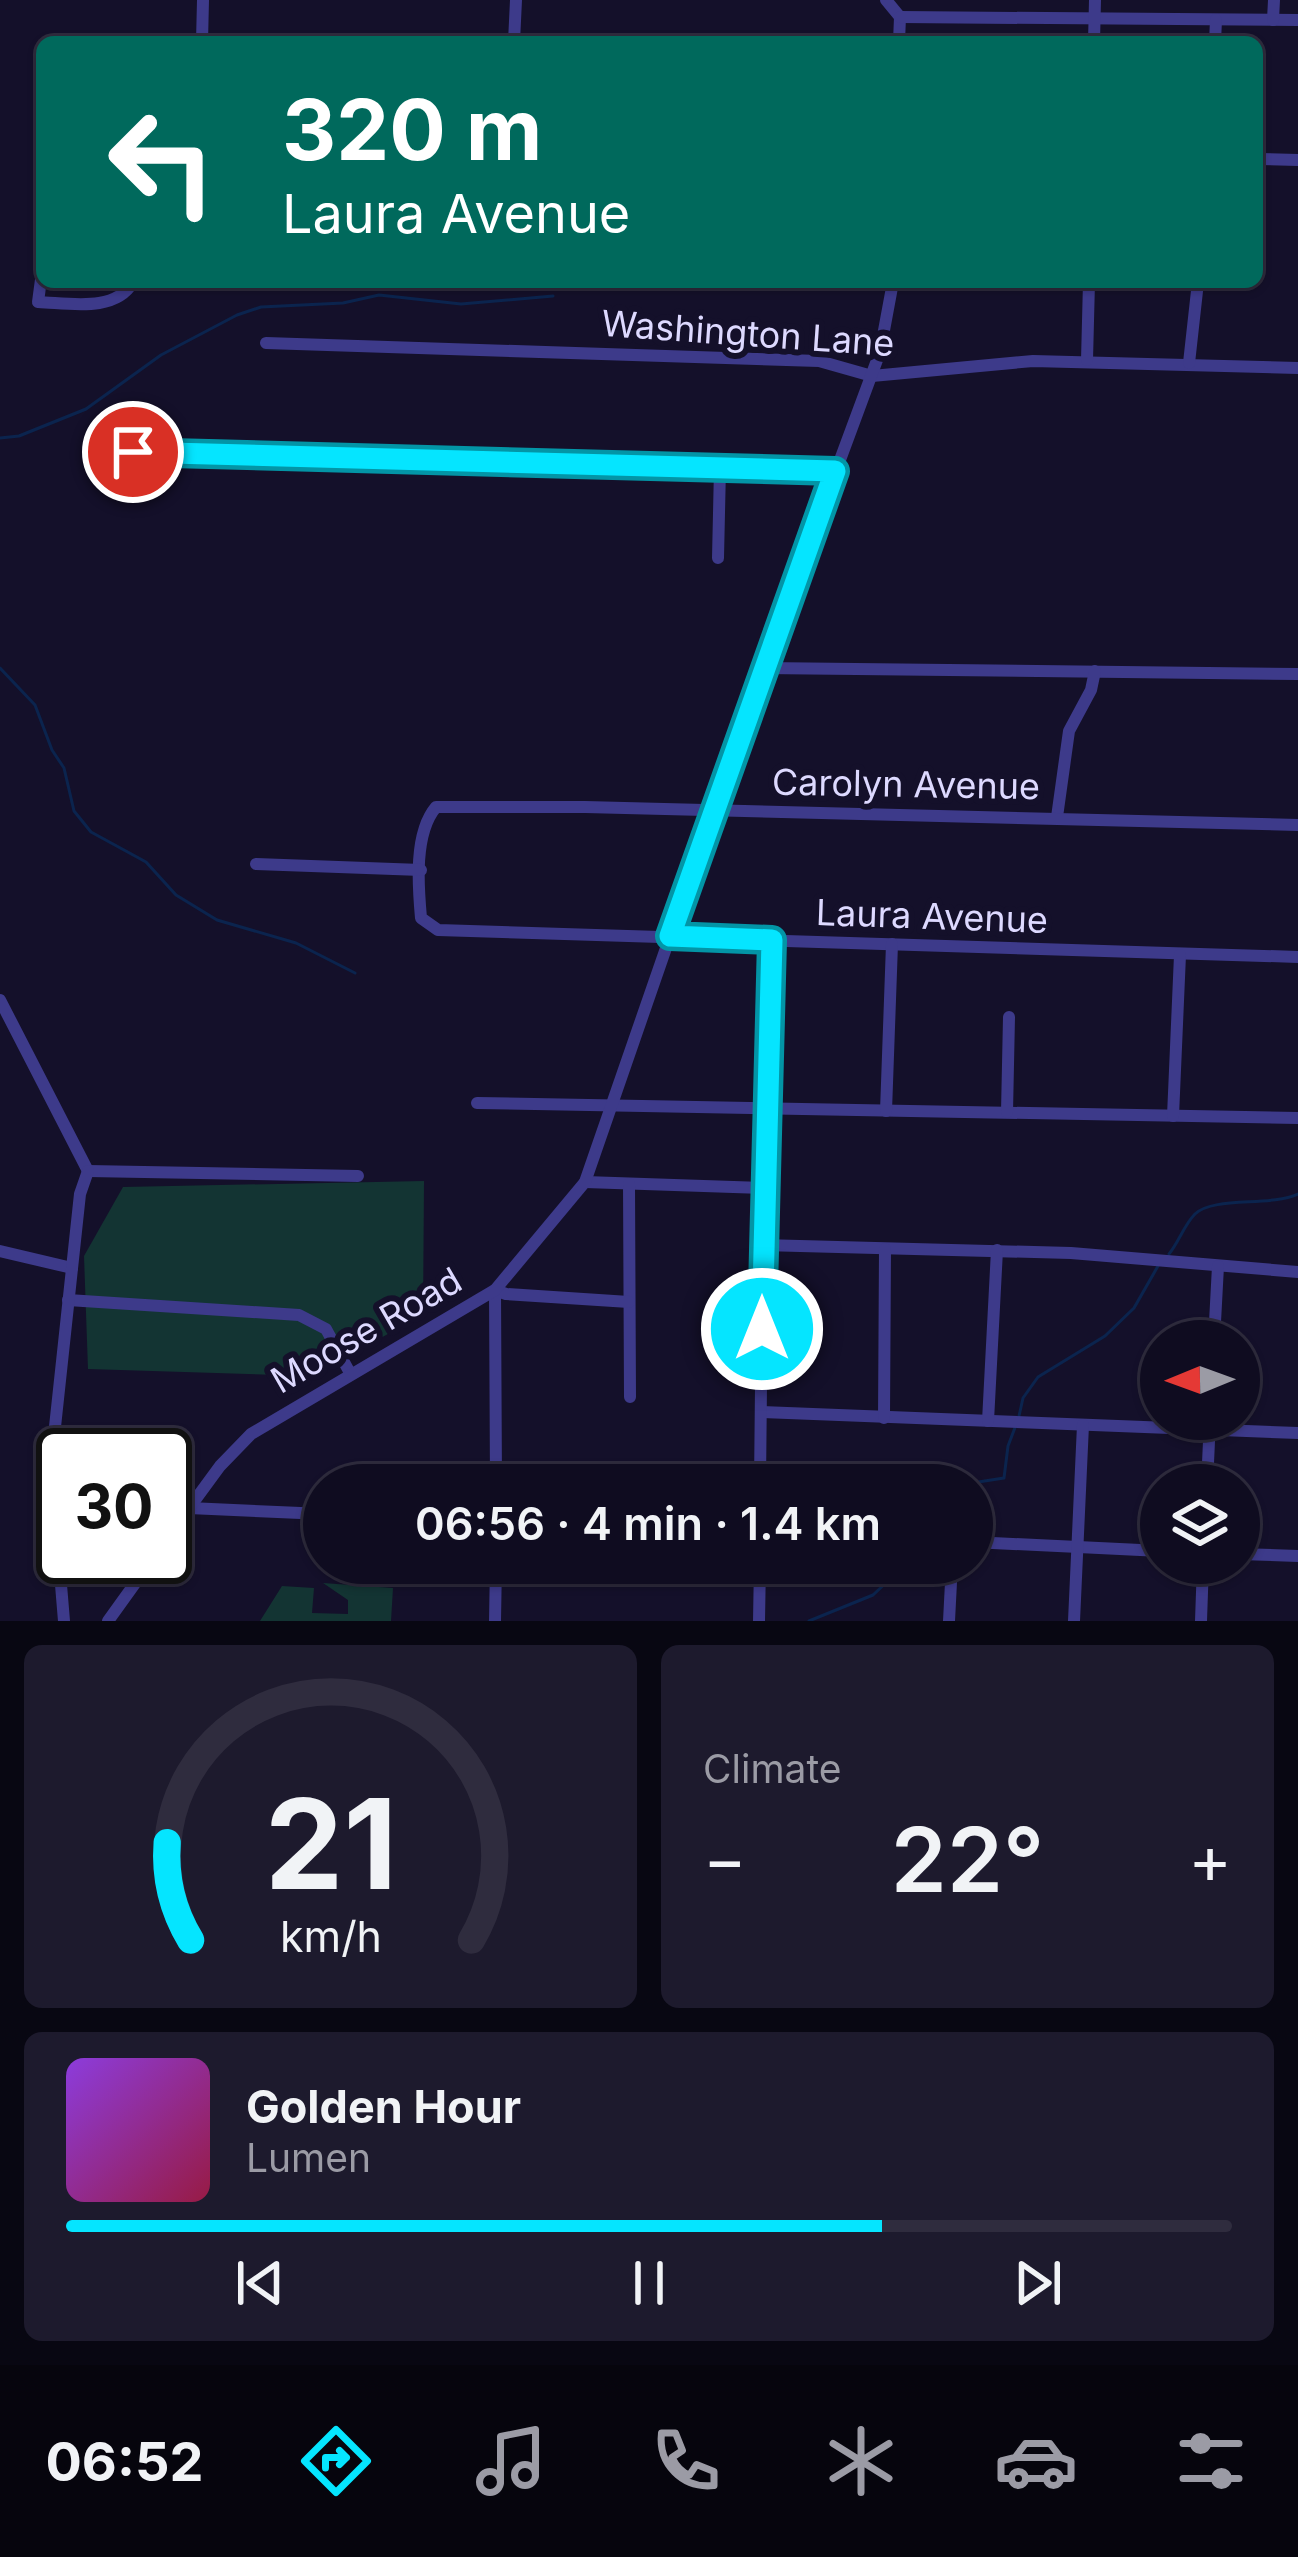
<!DOCTYPE html>
<meta charset="utf-8">
<style>
:root{--surface:#0f0c20;--page:#1d1a2d;--text:#f1f3f6;--muted:#9b9ba5;--line:#2f2c3e;--accent:#05e5ff}
body{margin:0;font-family:Inter,sans-serif;background:var(--page);color:var(--text);height:100vh;display:flex;flex-direction:column;font-size:45px;white-space:nowrap}
*{box-sizing:border-box;margin:0}
p{font-size:39px;color:var(--muted)}
.icon{flex:none;width:66px;height:66px;fill:none;stroke:currentColor;stroke-width:2;stroke-linecap:round;stroke-linejoin:round}
.map{position:relative;height:1621px;overflow:hidden}
.panel{display:flex;flex-direction:column;gap:24px;padding:24px;background:#080712;flex:1}
.panel>*{flex:none}
.guide{position:absolute;left:36px;top:36px;width:1227px;height:252px;border-radius:18px;box-shadow:0 3px 9px #0004,0 0 0 3px var(--line);background:#00695c;color:#fff;overflow:hidden}
.needle{width:78px;rotate:269deg}
.fabs{position:absolute;left:1140px;top:1320px;display:grid;gap:24px}
.fabs a{display:grid;place-items:center;width:120px;height:120px;border-radius:50%;background:var(--surface);box-shadow:0 3px 9px #0004,0 0 0 3px var(--line);font-size:60px}
.speed{position:absolute;left:36px;top:1428px;display:flex;gap:24px;font-size:60px;font-weight:700;text-align:center}
.speed>*{display:grid;place-content:center;width:156px;height:156px;border-radius:50%;background:var(--surface);box-shadow:0 3px 9px #0004,0 0 0 3px var(--line);line-height:1}
.speed .limit{border:6px solid #111;border-radius:18px;background:#fff;color:#111}
.pin{position:absolute;display:grid;place-items:center;width:102px;height:102px;color:#fff;margin:-51px;border:6px solid #fff;border-radius:50%;box-shadow:0 3px 12px #0007}
.me{position:absolute;width:132px;margin:-66px;rotate:0deg;stroke-linejoin:round;filter:drop-shadow(0 0 9px #0008)}
.turn{display:flex;align-items:center;gap:42px;height:252px;padding:0 48px;font-size:54px}
.turn .icon{width:156px;height:156px;stroke-width:2.5}
.turn b{display:block;font-size:84px;line-height:102px}
.big{font-size:90px;font-weight:600;line-height:1.1}
.panel .tile{flex:1;display:flex;flex-direction:column;justify-content:center;gap:18px;min-width:0;padding:0 42px;border-radius:18px;background:var(--page)}
.panel .dial{align-items:center;gap:0}
.dial svg{height:312px;overflow:visible;fill:none;stroke:var(--line);stroke-width:7;stroke-linecap:round;text-anchor:middle}
.dial text{fill:var(--text);stroke:none}
.song{display:flex;align-items:center;gap:36px}
.cover{width:144px;height:144px;border-radius:18px;background:linear-gradient(135deg,hsl(270 70% 55%),hsl(340 70% 35%))}
.played{height:12px;border-radius:6px;background:linear-gradient(90deg,var(--accent) 70%,var(--line) 70%)}
.keys{display:flex;justify-content:space-around;direction:ltr}
.heat{display:flex;justify-content:space-between;align-items:center;font-size:66px;direction:ltr}
.panel .tiles{flex:1;display:grid;gap:24px;grid-template-columns:1fr 1fr}
.tile:last-child{grid-column:span 2}
.trip{position:absolute;left:303px;top:1464px;width:690px;height:120px;border-radius:60px;background:var(--surface);box-shadow:0 3px 9px #0004,0 0 0 3px var(--line);font-weight:600;line-height:120px;text-align:center}
.dock{display:flex;height:192px;justify-content:space-around;align-items:center;background:#06050d;color:var(--muted)}
.dock .icon{width:84px;height:84px}
.dock .selected{color:var(--accent)}
.dock b{font-size:54px;color:var(--text)}
.map>svg:first-child{display:block}
</style>
<div class="map">
<svg width="1298" height="1621" viewBox="0 0 1298 1621">
<rect width="100%" height="100%" fill="#14102a"/>
<!-- green -->
<g fill="#133433">
<polygon points="424,1181 423,1314 314,1376 88,1369 84,1256 123,1187"/>
<polygon points="323,1583 393,1588 391,1621 260,1621 282,1586 314,1588 312,1613 348,1614 348,1600"/>
</g>
<g fill="none" stroke-linecap="round" stroke-linejoin="round">
<!-- stream -->
<g stroke="#0b244e" stroke-width="3">
<polyline points="0,438 19,436 86,409 161,355 237,315 261,307 343,303 379,295 461,304 553,296"/>
<polyline points="0,668 35,705 52,750 64,768 74,811 91,832 146,862 176,895 217,920 296,943 355,973"/>
<path d="M1169 1254C1179 1242 1184 1225 1195 1214 1214 1196 1270 1207 1298 1194"/>
<polyline points="1019,1416 1023,1398 1038,1377 1105,1336 1134,1308 1158,1266"/>
<polyline points="959,1485 1004,1478 1008,1446 1016,1425"/>
<polyline points="809,1621 873,1595 907,1563"/>
</g>
<!-- minor -->
<g stroke="#3d3a8a" stroke-width="12">
<polyline points="886,0 900,17 899,42"/>
<polyline points="900,17 1298,20"/>
<polyline points="1273,20 1274,0"/>
<polyline points="202,42 203,0"/>
<polyline points="514,42 516,0"/>
<polyline points="1094,42 1095,0"/>
<polyline points="1215,42 1216,20"/>
<polyline points="1257,159 1298,160"/>
<path d="M42 272 38 302C69 303 115 313 133 282"/>
<polyline points="266,343 819,361 872,376 1033,361 1298,368"/>
<polyline points="1087,360 1089,282"/>
<polyline points="1189,363 1198,282"/>
<polyline points="112,460 133,452 835,471"/>
<polyline points="718,558 720,468"/>
<polyline points="763,668 1298,674"/>
<polyline points="1057,817 1069,731 1091,690 1095,671"/>
<path d="M1298 825 585 807H436C414 833 418 885 421 918L438 930 1298 957"/>
<polyline points="256,864 421,870"/>
<polyline points="0,1000 88,1171"/>
<polyline points="477,1103 1298,1118"/>
<polyline points="886,1111 892,944"/>
<polyline points="1007,1112 1009,1017"/>
<polyline points="1173,1116 1180,955"/>
<polyline points="88,1171 358,1176"/>
<polyline points="585,1182 763,1188"/>
<polyline points="629,1184 630,1397"/>
<polyline points="762,1245 1071,1253 1298,1272"/>
<polyline points="0,1251 72,1268"/>
<polyline points="68,1300 299,1315 326,1329 350,1373"/>
<polyline points="1214,1341 1218,1266"/>
<polyline points="761,1412 1298,1433"/>
<polyline points="884,1418 885,1249"/>
<polyline points="988,1421 997,1250"/>
<polyline points="496,1485 495,1290 506,1294 629,1302"/>
<polyline points="760,1485 763,1188 772,940"/>
<polyline points="1207,1485 1210,1419"/>
<polyline points="189,1508 324,1514"/>
<polyline points="165,1541 220,1466 251,1434 495,1290 585,1182 763,668 880,352 893,282"/>
<polyline points="972,1542 1161,1551"/>
<polyline points="1239,1554 1298,1556"/>
<polyline points="64,1621 51,1464 80,1194 88,1171"/>
<polyline points="108,1621 154,1557"/>
<polyline points="495,1621 496,1563"/>
<polyline points="759,1621 760,1563"/>
<polyline points="949,1621 952,1563"/>
<polyline points="1074,1621 1083,1425"/>
<polyline points="1201,1621 1203,1563"/>
</g>
</g>
<g fill="none" stroke-linecap="round" stroke-linejoin="round">
<defs>
<polyline id="route" points="133,452 835,471 670,936 772,940 762,1329"/>
</defs>
<!-- route casing -->
<use href="#route" stroke="#0395a6" stroke-width="30"/>
<!-- route -->
<use href="#route" stroke="#05e5ff" stroke-width="21"/>
</g>
<g text-anchor="middle" stroke-width="12" stroke-linejoin="round" paint-order="stroke">
<!-- street labels -->
<g font-size="36" fill="#ddd9ff" stroke="#14102a">
<text transform="translate(748 333) rotate(4)" y="13">Washington Lane</text>
<text transform="translate(906 784) rotate(1)" y="13">Carolyn Avenue</text>
<text transform="translate(932 916) rotate(2)" y="13">Laura Avenue</text>
<text transform="translate(366 1330) rotate(-30)" y="13">Moose Road</text>
</g>
</g>
</svg>
<div class="fabs">
<a><svg class="needle" viewBox="-14 -14 28 28"><path d="M0-13l5 13h-10z" fill="#e53935"/><path d="M0 13l5-13h-10z" fill="#9b9ba5"/></svg></a>
<a><svg class="icon" aria-label="layers" viewBox="0 0 24 24"><path d="M12 4l9 5-9 5-9-5zM3 14l9 5 9-5"/></svg></a>
</div>
<div class="speed"><div class="limit">30</div></div>
<div class="pin" style="left:133px;top:452px;background:#d93025"><svg class="icon" aria-label="arrive" viewBox="0 0 24 24"><path d="M6 21V4h12l-3 4 3 4H6"/></svg></div>
<svg class="me" style="left:762px;top:1329px" viewBox="-20 -20 40 40"><circle r="17" fill="#05e5ff" stroke="#fff" stroke-width="3"/><path d="M0-11L8 9 0 5-8 9z" fill="#fff"/></svg>
<div class="trip">06:56 · 4 min · 1.4 km</div>
<div class="guide">
<div class="turn"><svg class="icon" aria-label="left" viewBox="0 0 24 24"><path d="M17 20v-9H6M10 6l-5 5 5 5"/></svg><div><b>320 m</b>Laura Avenue</div></div>
</div>
</div>
<section class="panel">
<div class="tiles">
<div class="tile dial"><svg viewBox="0 0 100 80">
<path d="M14 69A42 42 0 1 1 86 69"/>
<path d="M14 69A42 42 0 0 1 8 44" stroke="#05e5ff"/>
<text x="50" y="56" font-size="32" font-weight="700">21</text>
<text x="50" y="72" font-size="11">km/h</text>
</svg></div>
<div class="tile"><p>Climate</p>
<div class="heat"><a>−</a><b class="big">22°</b><a>+</a></div>
</div>
<div class="tile">
<div class="song"><i class="cover"></i><div><b>Golden Hour</b><p>Lumen</p></div></div>
<div class="played"></div>
<div class="keys"><svg class="icon" aria-label="previous" viewBox="0 0 24 24"><path d="M18 5L8 12l10 7zM5 5v14"/></svg><svg class="icon" aria-label="pause" viewBox="0 0 24 24"><path d="M8 5v14M16 5v14"/></svg><svg class="icon" aria-label="next" viewBox="0 0 24 24"><path d="M6 5l10 7-10 7zM19 5v14"/></svg></div>
</div>
</div>
</section>
<nav class="dock">
<b>06:52</b>
<svg class="icon selected" aria-label="directions" viewBox="0 0 24 24"><path d="M12 3l9 9-9 9-9-9zM9 14v-3h6M13 9l2 2-2 2"/></svg>
<svg class="icon" aria-label="music" viewBox="0 0 24 24"><path d="M9 18V5l10-2v13"/><circle cx="6" cy="18" r="3"/><circle cx="16" cy="16" r="3"/></svg>
<svg class="icon" aria-label="phone" viewBox="0 0 24 24"><path d="M5 4h4l2 5-3 2q2 4 5 5l2-3 5 2v4C11 20 4 13 5 4z"/></svg>
<svg class="icon" aria-label="climate" viewBox="0 0 24 24"><path d="M12 3v18M4 7l16 10M4 17L20 7"/></svg>
<svg class="icon" aria-label="car" viewBox="0 0 24 24"><path d="M5 17H2v-5l4-1 3-4h7l3 4 3 1v5h-3M9 17h6M6 11h13"/><circle cx="7" cy="17" r="2"/><circle cx="17" cy="17" r="2"/></svg>
<svg class="icon" aria-label="filters" viewBox="0 0 24 24"><path d="M4 7h16M4 17h16"/><circle cx="9" cy="7" r="2"/><circle cx="15" cy="17" r="2"/></svg>
</nav>
